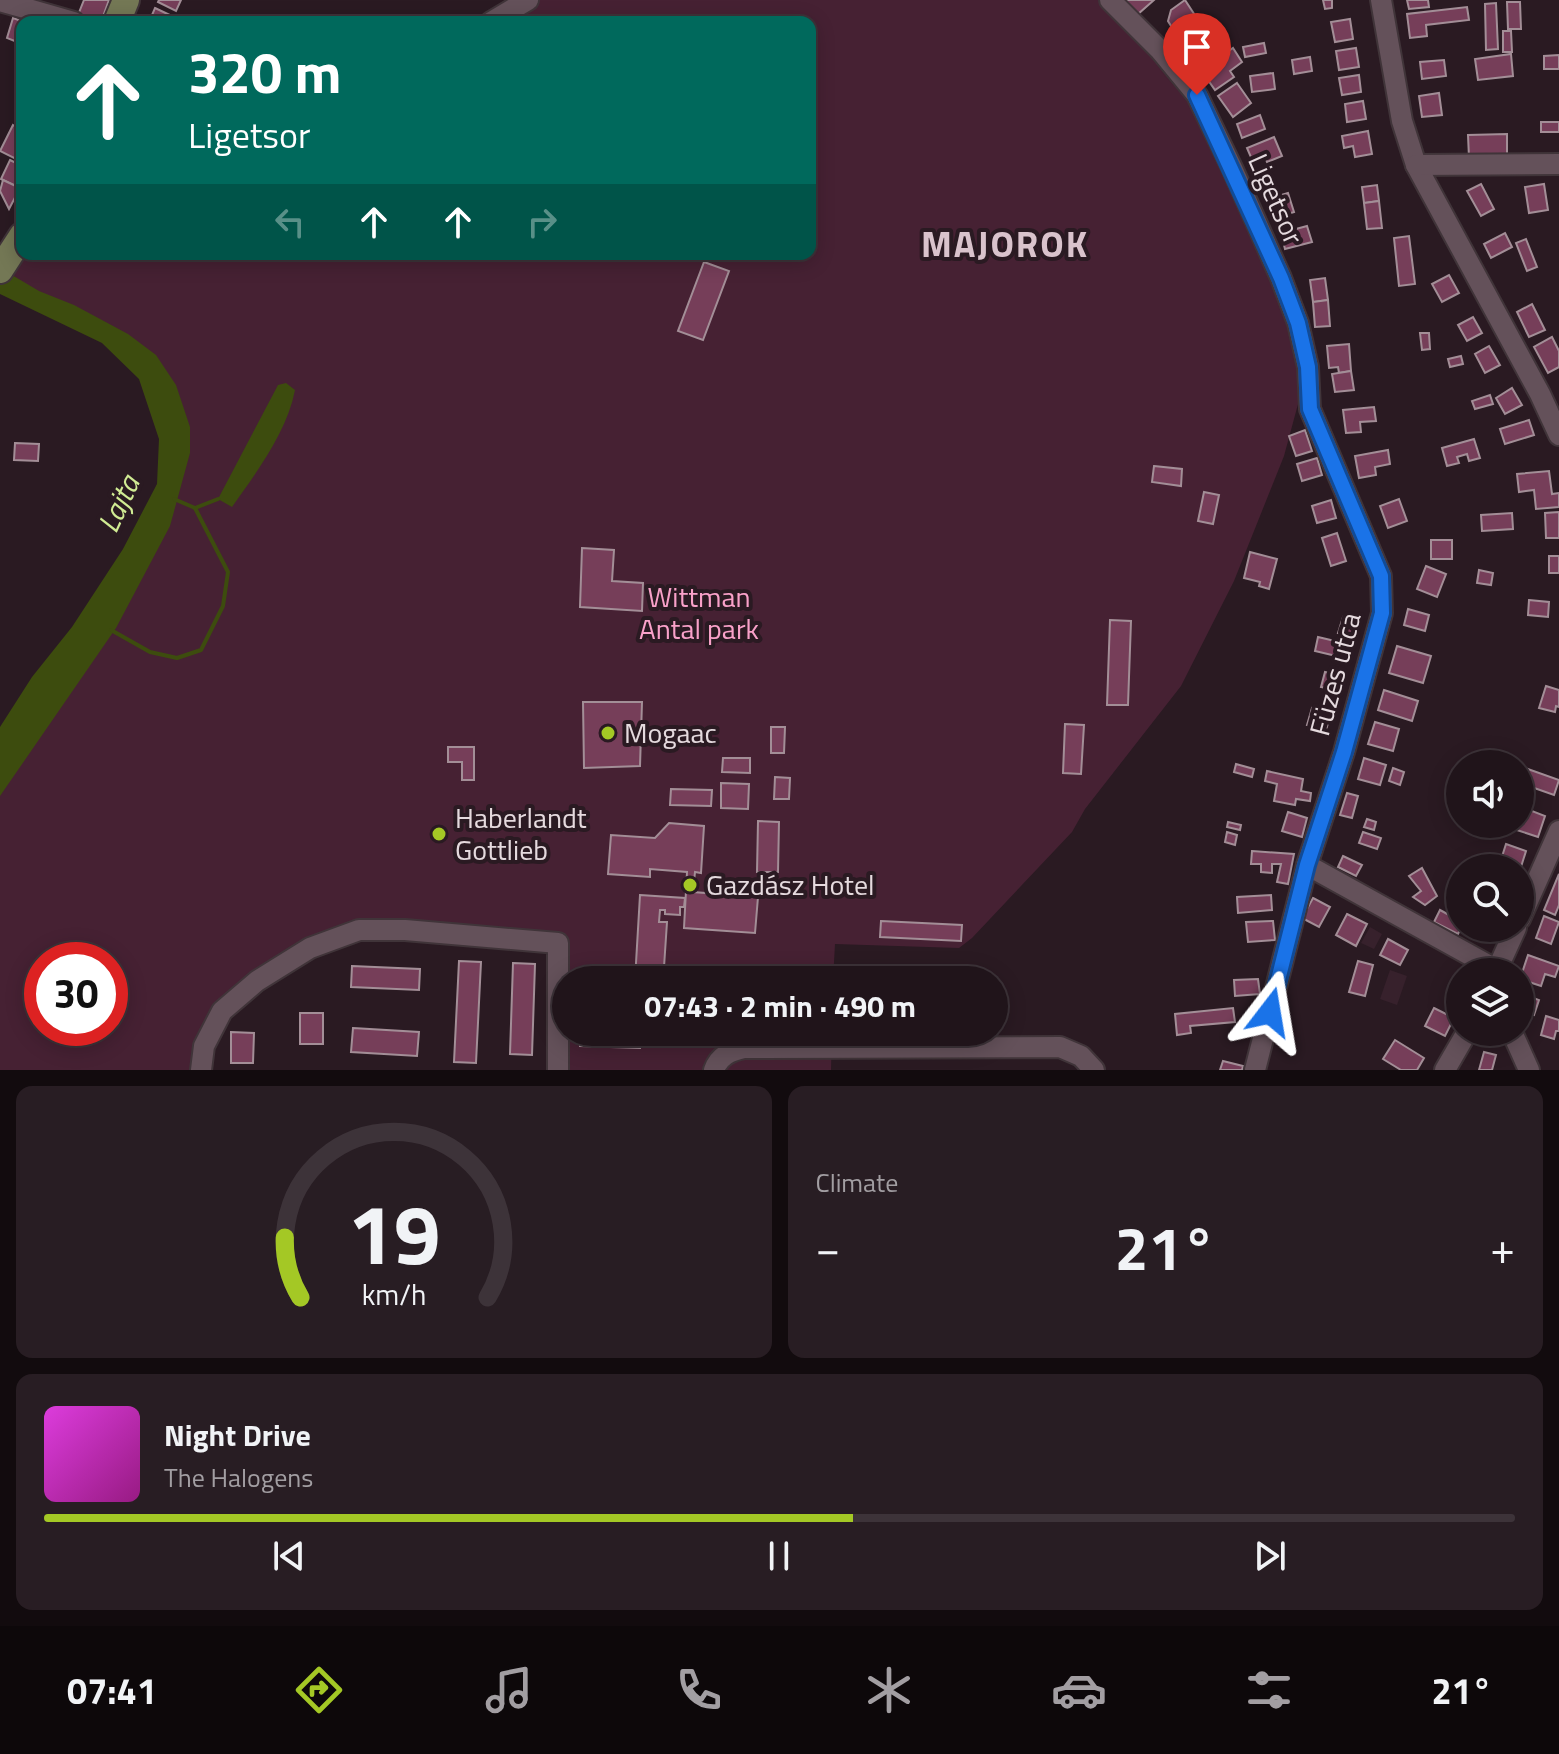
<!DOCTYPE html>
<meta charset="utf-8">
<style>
:root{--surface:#20141a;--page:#281d23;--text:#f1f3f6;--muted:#a29ea2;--line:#3d3339;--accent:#a4c825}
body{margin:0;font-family:"Titillium Web",sans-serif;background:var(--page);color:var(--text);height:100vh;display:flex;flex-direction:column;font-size:30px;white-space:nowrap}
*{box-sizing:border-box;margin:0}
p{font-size:26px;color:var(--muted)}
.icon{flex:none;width:44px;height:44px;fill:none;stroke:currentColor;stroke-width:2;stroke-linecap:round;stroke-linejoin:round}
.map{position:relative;height:1070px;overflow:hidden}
.details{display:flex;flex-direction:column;gap:16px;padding:16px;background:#120b0e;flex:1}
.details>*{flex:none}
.top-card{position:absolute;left:16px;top:16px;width:800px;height:244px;border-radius:16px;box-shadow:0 4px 20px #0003,0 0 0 2px var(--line);background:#00695c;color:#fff;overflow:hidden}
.fabs{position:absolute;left:1446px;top:750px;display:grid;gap:16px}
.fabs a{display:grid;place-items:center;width:88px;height:88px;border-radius:50%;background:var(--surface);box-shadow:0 4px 20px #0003,0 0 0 2px var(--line);font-size:40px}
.speed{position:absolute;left:24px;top:942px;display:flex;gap:16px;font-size:40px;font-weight:700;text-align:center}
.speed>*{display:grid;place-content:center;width:104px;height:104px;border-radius:50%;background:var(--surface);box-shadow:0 4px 20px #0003,0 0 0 2px var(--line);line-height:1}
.speed .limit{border:12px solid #d22;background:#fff;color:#111}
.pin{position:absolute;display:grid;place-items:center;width:68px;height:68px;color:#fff;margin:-82px -34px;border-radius:50% 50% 50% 0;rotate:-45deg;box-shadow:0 0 8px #0007}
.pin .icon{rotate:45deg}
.me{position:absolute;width:88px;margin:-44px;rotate:14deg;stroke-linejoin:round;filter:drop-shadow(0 0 6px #0008)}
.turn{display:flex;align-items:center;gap:28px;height:168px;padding:0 40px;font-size:36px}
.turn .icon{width:104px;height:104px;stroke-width:2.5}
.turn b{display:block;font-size:56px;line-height:68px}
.lanes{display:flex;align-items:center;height:76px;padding:0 40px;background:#0003;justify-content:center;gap:40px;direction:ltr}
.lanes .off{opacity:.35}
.big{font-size:60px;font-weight:700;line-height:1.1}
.details .widget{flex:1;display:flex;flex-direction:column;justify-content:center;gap:12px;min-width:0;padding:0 28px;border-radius:16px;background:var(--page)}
.details .dial{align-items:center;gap:0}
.dial svg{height:208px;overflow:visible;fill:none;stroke:var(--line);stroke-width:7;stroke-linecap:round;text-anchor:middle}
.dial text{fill:var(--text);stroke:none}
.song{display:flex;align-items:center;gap:24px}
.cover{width:96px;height:96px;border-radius:12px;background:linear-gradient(135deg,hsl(300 70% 55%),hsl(310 70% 35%))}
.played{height:8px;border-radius:4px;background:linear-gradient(90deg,var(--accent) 55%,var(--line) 55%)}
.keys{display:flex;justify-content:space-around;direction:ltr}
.heat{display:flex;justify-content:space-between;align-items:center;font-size:44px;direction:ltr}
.details .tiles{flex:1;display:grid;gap:16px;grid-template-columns:1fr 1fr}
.widget:last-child{grid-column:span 2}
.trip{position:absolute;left:552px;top:966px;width:456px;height:80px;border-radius:40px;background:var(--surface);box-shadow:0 4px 20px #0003,0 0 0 2px var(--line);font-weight:700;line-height:80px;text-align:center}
.dock{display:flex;height:128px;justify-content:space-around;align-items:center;background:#0d080a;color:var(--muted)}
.dock .icon{width:56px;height:56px}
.dock .active{color:var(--accent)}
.dock b{font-size:36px;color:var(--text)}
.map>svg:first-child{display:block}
</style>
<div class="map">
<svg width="1559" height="1070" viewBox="0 0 1559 1070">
<rect width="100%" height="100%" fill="#2a1a22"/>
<!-- built -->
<g fill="#37212c">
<polygon points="1370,927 1382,934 1374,949 1361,943"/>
<polygon points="1390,970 1407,976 1397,1005 1380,999"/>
</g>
<!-- green -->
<path fill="#462133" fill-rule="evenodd" d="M527 0H1110L1197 95 1308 367 1284 456 1234 581 1181 686 1085 809 1072 832 972 938 959 948 835 944 833 980H566V1032H832L831 1070H558V943L359 930 222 1011 202 1070H0V753L126 567 168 455 161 390 118 346 0 273 22 254H810V22H490ZM42 960H110V1028H42Z"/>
<!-- water -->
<g fill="#3d4c0e">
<polygon points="0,263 12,275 39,291 74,305 128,334 156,355 176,385 190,427 190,453 170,526 116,628 0,796 0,727 32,677 72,627 123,549 157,484 159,439 139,379 102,343 0,294"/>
<path d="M286 383 295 390C287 432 256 473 232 507L218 499 278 385Z"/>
</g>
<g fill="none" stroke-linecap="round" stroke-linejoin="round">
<!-- stream -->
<g stroke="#3d4c0e" stroke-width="4">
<polyline points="195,508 218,499"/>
<polyline points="111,630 150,652 177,658 201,650 223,606 228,572 195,508 174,499"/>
</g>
</g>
<!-- building -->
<g fill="#763e59" stroke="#a38e97" stroke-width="2">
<polygon points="84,0 109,0 101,22 78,15"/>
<polygon points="159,0 181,0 176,11 158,2"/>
<polygon points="1125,0 1154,0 1138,14"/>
<polygon points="1185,0 1198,20 1176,34 1168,21 1171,10"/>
<polygon points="1323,0 1332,0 1332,8 1325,9"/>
<polygon points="1407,0 1428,0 1429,7 1409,9"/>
<polygon points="1507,2 1520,2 1521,29 1508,29"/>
<polygon points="1496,3 1498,49 1486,50 1485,4"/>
<polygon points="1467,7 1469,20 1426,25 1427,36 1410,38 1407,14"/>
<polygon points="155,8 174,17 172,20 200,22 149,22"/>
<polygon points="13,18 24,22 22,22 22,44 7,38"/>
<polygon points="1350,19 1353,39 1335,42 1331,22"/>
<polygon points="1203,25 1215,44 1195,57 1183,38"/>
<polygon points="1503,31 1511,31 1512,52 1503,52"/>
<polygon points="1264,43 1266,53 1245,57 1243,47"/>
<polygon points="1233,48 1242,62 1230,71 1234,77 1215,90 1201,70"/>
<polygon points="1356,48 1359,67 1339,70 1336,51"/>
<polygon points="1511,54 1513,76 1478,80 1475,59"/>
<polygon points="1559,55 1559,69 1544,69 1544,56"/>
<polygon points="1310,57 1312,71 1294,74 1292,60"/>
<polygon points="1444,60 1446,76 1422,79 1420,62"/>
<polygon points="1273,73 1275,89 1252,92 1250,76"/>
<polygon points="1359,75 1361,92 1342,95 1339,78"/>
<polygon points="1237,83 1251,103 1233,117 1218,96"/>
<polygon points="1439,93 1442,115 1422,117 1419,96"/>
<polygon points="1363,101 1366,119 1347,122 1345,104"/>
<polygon points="1260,115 1265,129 1242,138 1237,124"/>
<rect x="1541" y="122" width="18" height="10"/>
<polygon points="13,125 22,130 20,161 0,151"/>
<polygon points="1368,131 1372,154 1355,157 1353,146 1344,148 1342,136"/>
<polygon points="1507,134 1507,157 1469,158 1468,135"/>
<polygon points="1274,137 1282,156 1267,162 1265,157 1253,162 1247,148"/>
<polygon points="10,160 22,166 20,188 1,179"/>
<polygon points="3,180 20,188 9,209 0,191"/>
<polygon points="1481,184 1494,209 1481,216 1467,191"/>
<polygon points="1544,184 1548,210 1529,213 1525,187"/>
<polygon points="1377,185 1379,201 1364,203 1362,187"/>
<polygon points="1288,193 1294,212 1274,218 1268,199"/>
<polygon points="1379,201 1382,228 1367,229 1364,203"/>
<polygon points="1307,226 1312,242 1285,249 1281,233"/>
<polygon points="1505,233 1512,247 1491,258 1484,244"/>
<polygon points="1409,236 1415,284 1399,286 1394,238"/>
<polygon points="1526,239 1537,267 1527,271 1516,243"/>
<polygon points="704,262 729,271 703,340 678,331"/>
<polygon points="1449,275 1459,293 1442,302 1432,284"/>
<polygon points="1325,278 1328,300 1313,302 1310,280"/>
<polygon points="1328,300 1330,326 1315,327 1313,302"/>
<polygon points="1532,304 1545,330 1529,337 1517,312"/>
<polygon points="1473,317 1482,333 1467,341 1458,325"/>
<polygon points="1420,333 1429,333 1430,349 1422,350"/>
<polygon points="1552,337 1559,351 1559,367 1548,373 1534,347"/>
<polygon points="1349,344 1351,371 1339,373 1338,367 1329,368 1327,346"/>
<polygon points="1489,346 1500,365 1485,373 1475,354"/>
<polygon points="1461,356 1463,364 1450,367 1448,359"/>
<polygon points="1351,371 1354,390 1335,392 1332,374"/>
<polygon points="1512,388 1522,405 1505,414 1496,398"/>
<polygon points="1490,395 1493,404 1475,409 1472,401"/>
<polygon points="1374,407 1376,421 1360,422 1361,432 1346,433 1343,410"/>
<polygon points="1529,420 1534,435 1505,444 1500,429"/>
<polygon points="1305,430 1312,451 1296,456 1289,436"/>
<polygon points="1474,439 1480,458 1469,461 1467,454 1457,457 1459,463 1447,466 1442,448"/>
<polygon points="15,443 39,444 38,461 14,460"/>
<polygon points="1388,450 1390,464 1375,467 1376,475 1359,478 1355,456"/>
<polygon points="1317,458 1322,475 1302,481 1297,464"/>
<polygon points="1154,466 1182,469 1181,486 1152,482"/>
<polygon points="1549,471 1552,494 1559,493 1559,507 1536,509 1534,490 1519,492 1517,474"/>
<polygon points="1204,492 1219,495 1213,524 1198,521"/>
<polygon points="1399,499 1407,521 1388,528 1380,506"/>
<polygon points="1331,500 1336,518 1317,523 1312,506"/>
<polygon points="1559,512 1559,538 1546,538 1545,513"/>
<polygon points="1512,513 1513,529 1482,531 1481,515"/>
<polygon points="1337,533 1346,561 1331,566 1322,538"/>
<rect x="1431" y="540" width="21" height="19"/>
<polygon points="582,548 614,550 612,581 643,583 642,611 580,607"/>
<polygon points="1250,552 1277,559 1269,589 1259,586 1260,582 1244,578"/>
<rect x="1549" y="556" width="10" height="17"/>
<polygon points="1426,566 1446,574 1437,597 1417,589"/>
<polygon points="1479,570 1493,573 1491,585 1477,583"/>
<polygon points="1529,600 1549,602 1548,617 1528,615"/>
<polygon points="1408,609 1429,615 1425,631 1404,625"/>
<polygon points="1343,617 1360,622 1355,638 1338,633"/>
<polygon points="1110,620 1131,621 1128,705 1107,705"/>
<polygon points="1318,637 1352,645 1349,659 1315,651"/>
<polygon points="1397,646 1431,656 1423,683 1389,673"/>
<polygon points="1325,672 1343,676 1340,691 1321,687"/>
<polygon points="1546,686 1559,690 1559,707 1556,706 1555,712 1539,708"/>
<polygon points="1384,690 1418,701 1412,721 1378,710"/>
<polygon points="583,702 642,702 640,766 584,768"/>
<polygon points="1312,708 1331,713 1326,730 1307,725"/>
<polygon points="1375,722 1399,729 1393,751 1368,744"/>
<polygon points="1065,724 1084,725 1081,774 1063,773"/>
<polygon points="771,727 785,727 784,753 771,753"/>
<polygon points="448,747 474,747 474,780 462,780 462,762 448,762"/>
<polygon points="723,758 750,758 750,773 722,772"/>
<polygon points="1364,758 1386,765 1380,785 1358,779"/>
<polygon points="1236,764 1254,769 1252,777 1234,772"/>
<polygon points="1393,768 1404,772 1400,785 1389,781"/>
<polygon points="1525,768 1559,780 1554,795 1520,783"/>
<polygon points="1267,771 1303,779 1301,791 1311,793 1310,801 1296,799 1295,805 1274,801 1277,784 1265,781"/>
<polygon points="775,777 790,778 789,799 774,799"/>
<polygon points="721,783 749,784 748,809 721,808"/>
<polygon points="671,789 712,790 711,806 670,805"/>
<polygon points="1347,793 1358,796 1352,818 1340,815"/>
<polygon points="1524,808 1545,816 1538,837 1517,830"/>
<polygon points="1288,812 1307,818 1302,837 1282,831"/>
<polygon points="1367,819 1376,822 1374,830 1364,827"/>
<polygon points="758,821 779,822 778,872 757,872"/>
<polygon points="1228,822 1241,825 1240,830 1227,827"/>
<polygon points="669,823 704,826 701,873 695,872 693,892 758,897 755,933 684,928 687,872 650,869 650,877 608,874 611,835 655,838"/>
<polygon points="1227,832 1237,835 1235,845 1225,842"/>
<polygon points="1363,832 1381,838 1377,849 1359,843"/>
<polygon points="1506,844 1526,851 1520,870 1499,866"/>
<polygon points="1252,851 1294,854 1288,884 1277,882 1281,864 1272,864 1272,873 1261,872 1261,864 1251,864"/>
<polygon points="1343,856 1362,865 1356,876 1338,867"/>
<polygon points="1422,868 1437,896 1425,905 1413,897 1421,891 1409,876"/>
<polygon points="1559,874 1559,905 1555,915 1544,910"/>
<polygon points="640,895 685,898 684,907 680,907 680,915 665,914 665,910 660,910 659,922 667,922 664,967 657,967 657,975 677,977 677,980 635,980"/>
<polygon points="1271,895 1272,910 1238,913 1237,897"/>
<polygon points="1313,898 1330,907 1319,927 1302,918"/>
<polygon points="1440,910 1460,921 1461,928 1458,934 1434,922"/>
<polygon points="1347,914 1367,924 1356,946 1336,935"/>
<polygon points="1544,916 1559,922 1551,944 1536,938"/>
<polygon points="881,921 962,925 961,941 880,937"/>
<polygon points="1273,921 1275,940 1248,942 1246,922"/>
<polygon points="1388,939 1408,950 1400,965 1380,955"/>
<polygon points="1528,955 1559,966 1555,977 1545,974 1541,986 1520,979"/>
<polygon points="459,961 481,962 476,1063 454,1062"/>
<polygon points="1358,961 1373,965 1365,996 1349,992"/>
<polygon points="513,963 535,964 532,1055 510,1054"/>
<polygon points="352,966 420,969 419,990 351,987"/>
<polygon points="1458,975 1460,976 1460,1000 1448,993"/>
<polygon points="1258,979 1260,994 1235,996 1234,980"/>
<polygon points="1520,993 1539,1000 1534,1015 1520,1010"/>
<polygon points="1233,1008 1235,1022 1190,1026 1191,1033 1177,1035 1175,1014"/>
<polygon points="1434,1008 1454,1018 1445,1036 1425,1026"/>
<rect x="300" y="1013" width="23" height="31"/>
<polygon points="1546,1016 1559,1020 1559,1031 1556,1031 1554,1039 1541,1035"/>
<polygon points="353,1028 419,1032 417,1056 351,1052"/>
<polygon points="231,1032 254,1033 253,1063 231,1063"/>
<polygon points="580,1032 640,1032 640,1048 580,1046"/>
<polygon points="1395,1040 1424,1058 1417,1070 1401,1070 1383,1059"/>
<polygon points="1484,1052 1496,1055 1492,1070 1479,1070"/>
<polygon points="1223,1061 1243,1066 1242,1070 1220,1070"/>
</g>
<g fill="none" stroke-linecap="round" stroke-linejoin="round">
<defs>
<g id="minor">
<polyline points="1110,0 1160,50 1197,95 1232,168 1281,278 1298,323 1308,367 1310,409 1381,576 1382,613 1344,752 1307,865 1255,1070"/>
<polyline points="1381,0 1402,121 1416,165 1540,394 1559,435"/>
<polyline points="0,1 74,22"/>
<polyline points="491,22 528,0"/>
<polyline points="1416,165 1559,164"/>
<polyline points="1307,865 1497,970"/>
<polyline points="1520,919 1559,831"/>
<polyline points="1496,972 1516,928"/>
<polyline points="1512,1032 1529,1070"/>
<polyline points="201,1070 204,1046 222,1011 257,981 310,948 359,930 405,930 558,943 558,1070"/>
<path d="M714 1070C719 1056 730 1051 744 1048L1060 1047 1081 1056 1094 1070"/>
<polyline points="1445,1070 1467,1032"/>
</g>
<g id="major">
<polyline points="117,22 126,0"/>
<polyline points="0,270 22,236"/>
</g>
</defs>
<!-- minor casing -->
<use href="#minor" stroke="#403439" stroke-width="24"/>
<!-- major casing -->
<use href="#major" stroke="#403439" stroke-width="30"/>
<!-- minor -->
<use href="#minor" stroke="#64515a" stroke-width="20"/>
<!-- major -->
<use href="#major" stroke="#747855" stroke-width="26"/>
</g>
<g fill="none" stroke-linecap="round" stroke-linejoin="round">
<defs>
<polyline id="route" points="1197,95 1281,278 1298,323 1308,367 1310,409 1381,576 1382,613 1344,752 1307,865 1270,1012"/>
</defs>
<!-- route casing -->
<use href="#route" stroke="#114b97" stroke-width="20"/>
<!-- route -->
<use href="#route" stroke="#1a73e8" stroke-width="14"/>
</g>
<!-- markers -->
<g fill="#a4c825" stroke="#2a1a22" stroke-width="3">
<circle cx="608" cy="733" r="8"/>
<circle cx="439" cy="834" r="8"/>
<circle cx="690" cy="885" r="8"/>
</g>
<g text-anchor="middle" stroke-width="8" stroke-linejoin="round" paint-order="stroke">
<!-- street labels -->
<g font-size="28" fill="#e5dade" stroke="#2a1a22">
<text transform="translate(1276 199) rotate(66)" y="10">Ligetsor</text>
<text transform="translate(1335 674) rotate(-75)" y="10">Füzes utca</text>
</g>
<!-- park labels -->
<g font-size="28" fill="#f9a1c9" stroke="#2a1a22">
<text x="699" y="607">Wittman<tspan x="699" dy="32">Antal park</tspan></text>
</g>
<!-- poi labels -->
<g font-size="28" fill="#e5dade" stroke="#2a1a22" text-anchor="start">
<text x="624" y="743">Mogaac</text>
<text x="455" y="828">Haberlandt<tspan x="455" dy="32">Gottlieb</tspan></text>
<text x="706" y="895">Gazdász Hotel</text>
</g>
<!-- water labels -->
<g font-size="30" font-style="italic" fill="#d1ec94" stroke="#2a1a22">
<text transform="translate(119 504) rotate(-65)" y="10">Lajta</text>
</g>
<!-- district labels -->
<g font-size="36" font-weight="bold" letter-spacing="2" fill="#d9c3cc" stroke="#2a1a22">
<text x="1005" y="257">MAJOROK</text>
</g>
</g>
</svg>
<div class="fabs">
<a><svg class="icon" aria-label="sound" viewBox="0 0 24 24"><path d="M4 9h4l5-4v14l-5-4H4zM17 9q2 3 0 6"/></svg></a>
<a><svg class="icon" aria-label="search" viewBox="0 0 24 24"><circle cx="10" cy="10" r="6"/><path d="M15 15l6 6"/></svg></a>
<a><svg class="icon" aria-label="layers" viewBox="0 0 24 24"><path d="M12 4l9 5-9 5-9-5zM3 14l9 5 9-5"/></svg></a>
</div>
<div class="speed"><div class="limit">30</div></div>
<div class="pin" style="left:1197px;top:95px;background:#d93025"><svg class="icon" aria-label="arrive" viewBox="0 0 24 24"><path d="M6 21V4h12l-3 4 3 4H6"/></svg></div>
<svg class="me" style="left:1270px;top:1012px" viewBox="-20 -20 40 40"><path d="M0-17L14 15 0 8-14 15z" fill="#1a73e8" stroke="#fff" stroke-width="4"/></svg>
<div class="trip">07:43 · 2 min · 490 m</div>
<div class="top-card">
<div class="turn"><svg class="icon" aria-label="ahead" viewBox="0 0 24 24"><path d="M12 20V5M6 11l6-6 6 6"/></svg><div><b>320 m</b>Ligetsor</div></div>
<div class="lanes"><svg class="icon off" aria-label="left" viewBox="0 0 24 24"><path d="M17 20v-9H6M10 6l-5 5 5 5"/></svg><svg class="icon" aria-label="ahead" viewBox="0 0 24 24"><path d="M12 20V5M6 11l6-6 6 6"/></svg><svg class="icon" aria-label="ahead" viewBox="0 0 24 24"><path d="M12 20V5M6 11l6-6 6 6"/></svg><svg class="icon off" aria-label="right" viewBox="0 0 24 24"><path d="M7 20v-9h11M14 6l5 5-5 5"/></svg></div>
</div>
</div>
<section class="details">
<div class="tiles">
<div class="widget dial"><svg viewBox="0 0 100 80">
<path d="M14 69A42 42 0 1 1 86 69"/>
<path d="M14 69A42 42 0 0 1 8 46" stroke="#a4c825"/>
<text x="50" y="56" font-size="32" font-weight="700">19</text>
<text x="50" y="72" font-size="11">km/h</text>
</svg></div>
<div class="widget"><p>Climate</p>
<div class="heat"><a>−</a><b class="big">21°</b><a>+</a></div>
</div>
<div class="widget">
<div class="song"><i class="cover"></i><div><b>Night Drive</b><p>The Halogens</p></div></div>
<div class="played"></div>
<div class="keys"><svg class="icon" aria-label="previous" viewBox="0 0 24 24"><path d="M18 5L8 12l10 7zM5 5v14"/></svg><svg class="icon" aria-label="pause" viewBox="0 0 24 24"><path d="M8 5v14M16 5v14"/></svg><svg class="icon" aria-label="next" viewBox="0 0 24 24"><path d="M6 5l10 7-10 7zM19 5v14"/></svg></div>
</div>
</div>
</section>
<nav class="dock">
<b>07:41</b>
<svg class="icon active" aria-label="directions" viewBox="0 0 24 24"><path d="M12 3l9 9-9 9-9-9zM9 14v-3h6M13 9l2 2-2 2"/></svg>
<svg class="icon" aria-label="music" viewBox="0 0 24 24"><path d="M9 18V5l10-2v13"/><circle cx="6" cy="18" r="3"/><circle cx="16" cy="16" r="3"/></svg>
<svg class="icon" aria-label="phone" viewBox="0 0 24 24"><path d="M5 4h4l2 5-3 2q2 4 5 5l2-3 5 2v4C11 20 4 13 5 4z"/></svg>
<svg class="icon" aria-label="climate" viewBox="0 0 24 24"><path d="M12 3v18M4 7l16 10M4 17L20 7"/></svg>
<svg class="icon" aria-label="car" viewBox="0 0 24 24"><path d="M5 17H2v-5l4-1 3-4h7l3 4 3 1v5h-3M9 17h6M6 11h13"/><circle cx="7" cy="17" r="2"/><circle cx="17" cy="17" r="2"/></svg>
<svg class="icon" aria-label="filters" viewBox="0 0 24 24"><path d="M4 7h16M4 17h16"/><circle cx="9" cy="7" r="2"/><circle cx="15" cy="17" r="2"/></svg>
<b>21°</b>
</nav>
